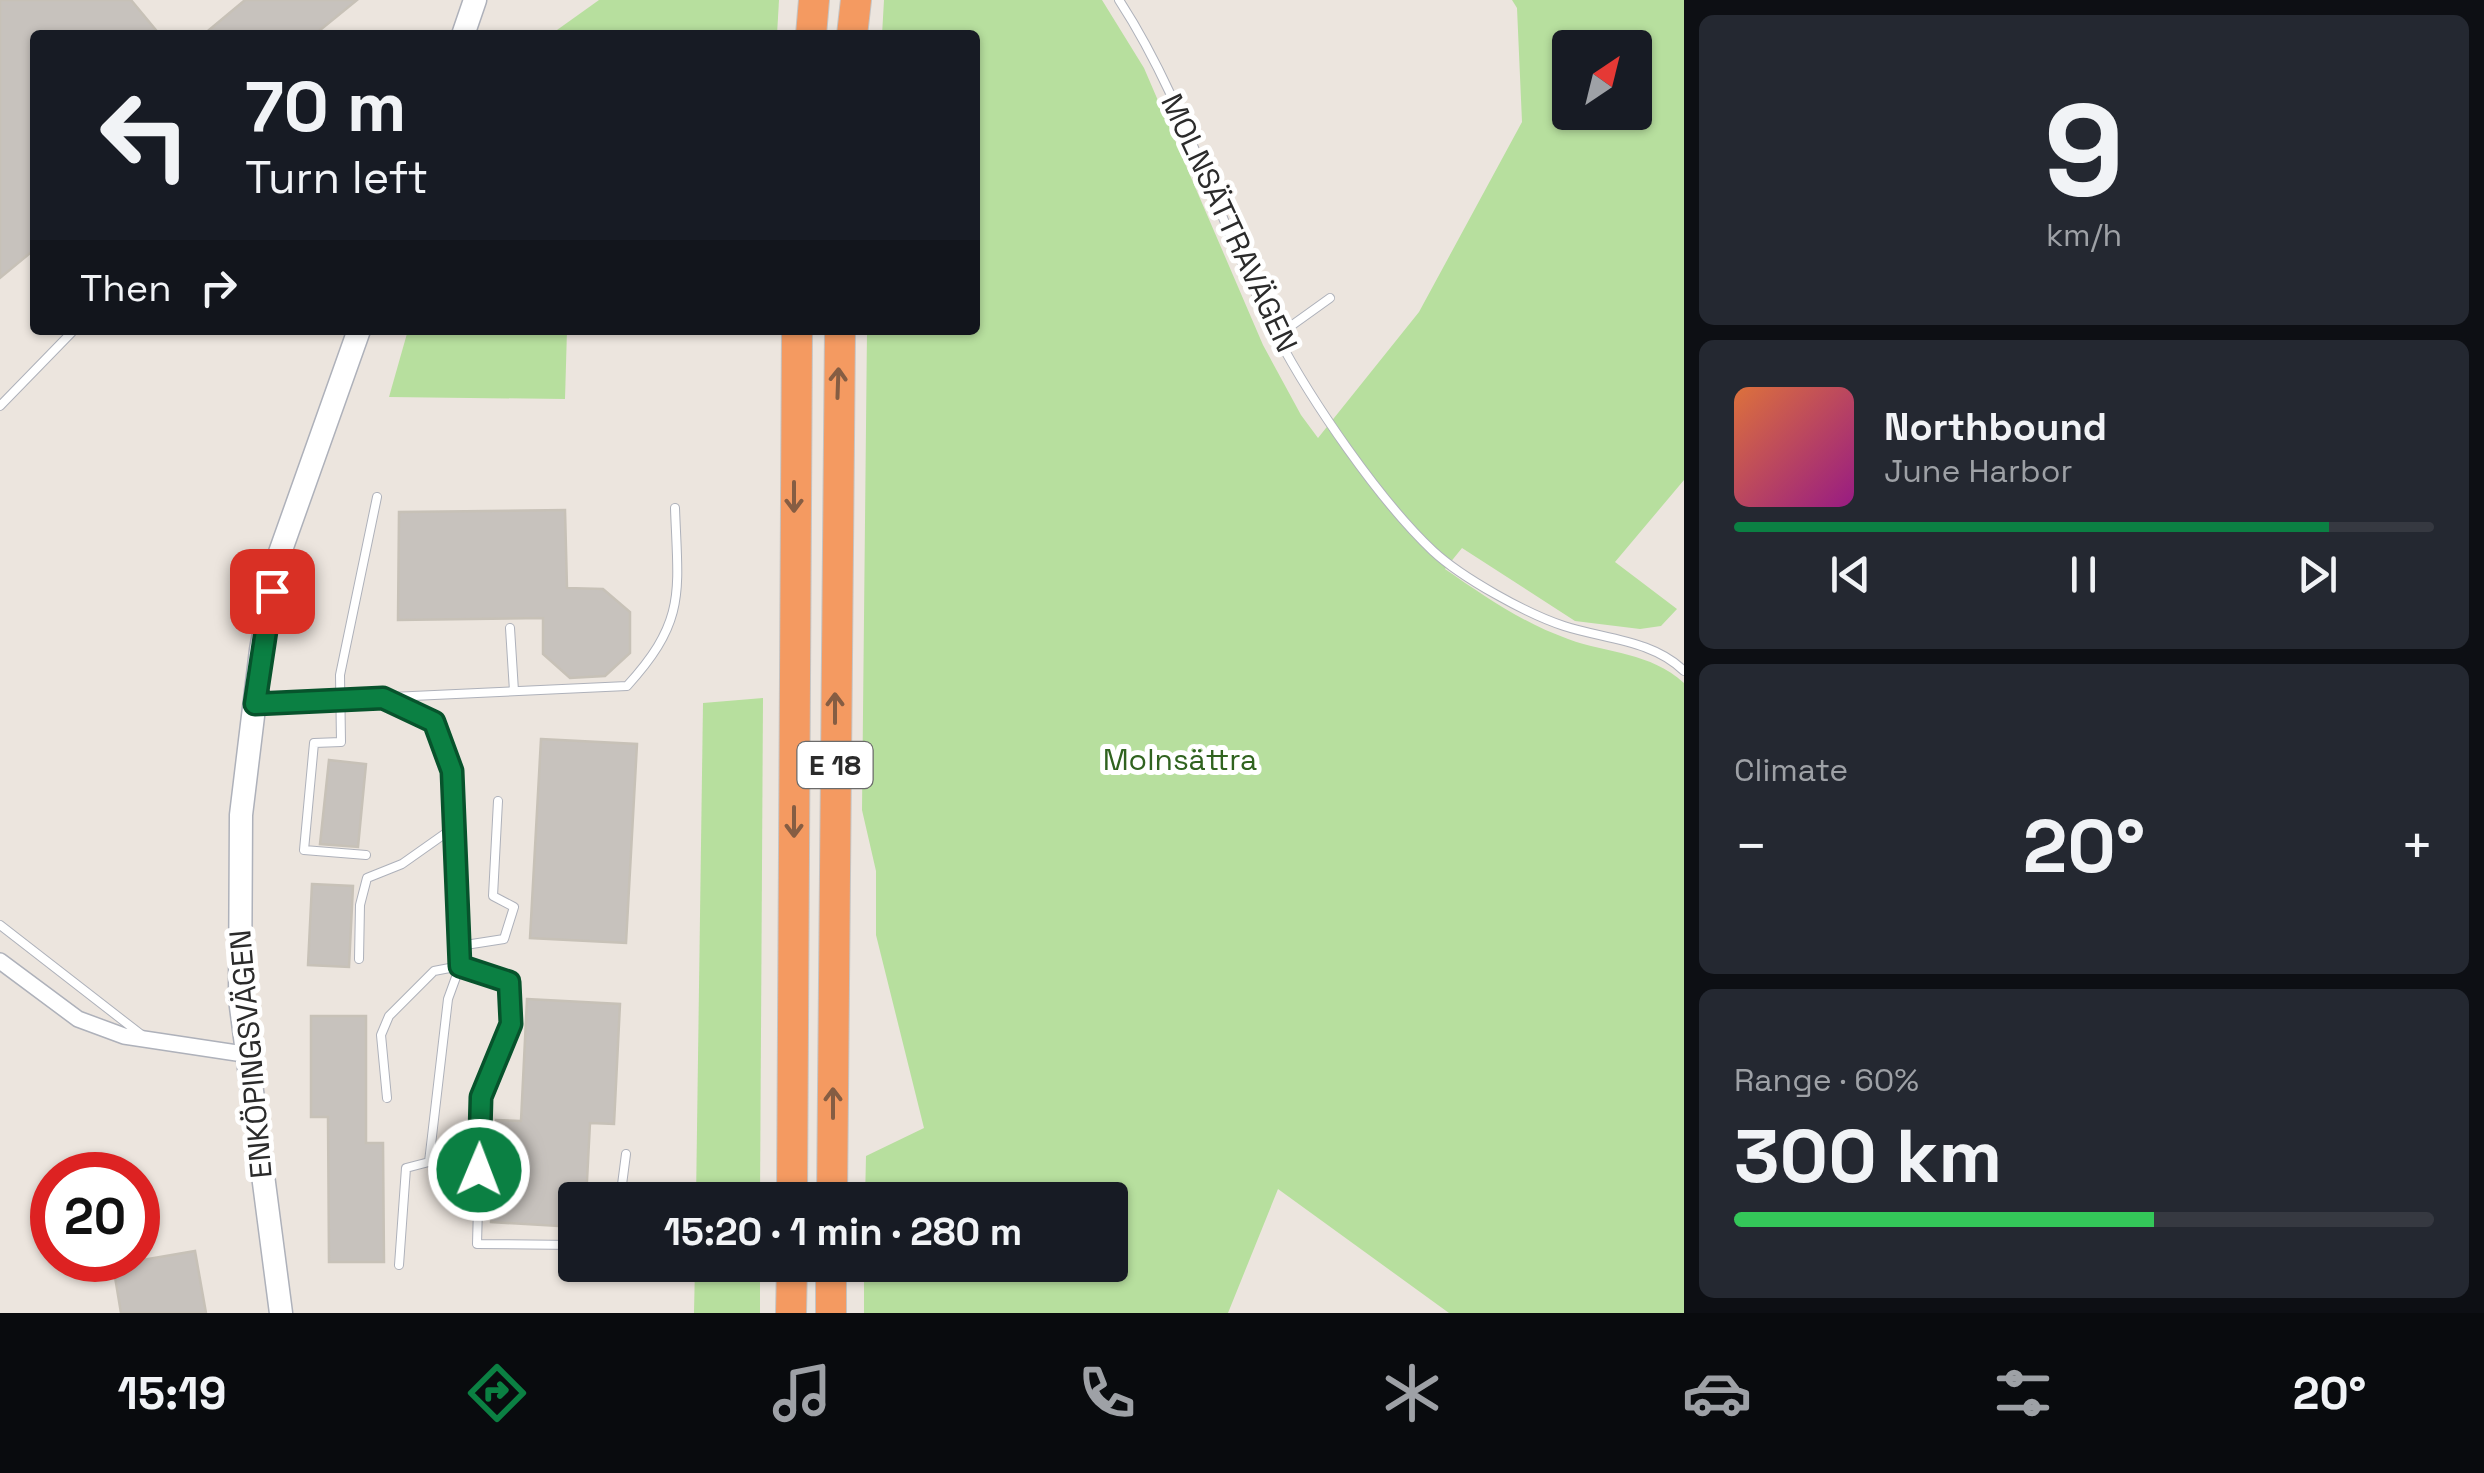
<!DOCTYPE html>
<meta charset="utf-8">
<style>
:root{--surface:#171b24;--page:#242831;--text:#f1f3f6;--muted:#9ea1a6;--line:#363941;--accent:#0b8043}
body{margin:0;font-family:"Space Grotesk",sans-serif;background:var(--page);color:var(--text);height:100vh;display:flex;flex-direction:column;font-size:38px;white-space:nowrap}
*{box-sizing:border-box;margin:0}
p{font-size:32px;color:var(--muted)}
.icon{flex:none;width:55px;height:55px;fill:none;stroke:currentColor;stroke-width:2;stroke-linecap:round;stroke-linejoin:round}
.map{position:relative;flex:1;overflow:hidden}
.sheet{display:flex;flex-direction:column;gap:15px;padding:15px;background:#0d0f14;width:800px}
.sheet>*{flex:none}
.hud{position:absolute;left:30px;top:30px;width:950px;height:305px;border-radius:10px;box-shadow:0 2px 8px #0004;background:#171b24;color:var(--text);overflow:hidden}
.needle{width:65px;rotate:35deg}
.tools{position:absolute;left:1552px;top:30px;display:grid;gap:20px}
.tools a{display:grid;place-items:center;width:100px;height:100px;border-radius:10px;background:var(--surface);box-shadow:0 2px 8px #0004;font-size:50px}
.speed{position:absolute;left:30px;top:1152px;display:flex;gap:20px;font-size:50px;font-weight:700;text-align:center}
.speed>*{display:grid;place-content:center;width:130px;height:130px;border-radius:50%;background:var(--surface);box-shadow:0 2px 8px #0004;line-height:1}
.speed .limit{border:15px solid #d22;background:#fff;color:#111}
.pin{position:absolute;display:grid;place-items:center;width:85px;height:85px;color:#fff;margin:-42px;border-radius:20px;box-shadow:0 5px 15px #0006}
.me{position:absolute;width:110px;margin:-55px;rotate:1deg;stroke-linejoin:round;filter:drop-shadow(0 0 8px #0008)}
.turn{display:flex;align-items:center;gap:35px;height:210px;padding:0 50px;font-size:45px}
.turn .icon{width:130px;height:130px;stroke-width:2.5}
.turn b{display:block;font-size:70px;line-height:85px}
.then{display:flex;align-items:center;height:95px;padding:0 50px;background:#0003;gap:20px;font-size:38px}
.big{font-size:75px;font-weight:600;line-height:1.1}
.sheet .tile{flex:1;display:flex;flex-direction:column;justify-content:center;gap:15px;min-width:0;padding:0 35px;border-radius:15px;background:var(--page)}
.sheet .dial{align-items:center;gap:0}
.dial b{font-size:130px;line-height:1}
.song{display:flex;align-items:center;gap:30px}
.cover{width:120px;height:120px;border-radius:15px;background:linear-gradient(135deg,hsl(20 70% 55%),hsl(310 70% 35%))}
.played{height:10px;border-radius:5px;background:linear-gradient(90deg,var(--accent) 85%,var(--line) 85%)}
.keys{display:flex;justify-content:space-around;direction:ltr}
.heat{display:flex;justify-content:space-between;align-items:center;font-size:55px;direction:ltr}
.charge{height:15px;border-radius:8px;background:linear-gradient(90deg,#34c759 60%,var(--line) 0)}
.trip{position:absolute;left:558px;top:1182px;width:570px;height:100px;border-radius:10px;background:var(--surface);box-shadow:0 2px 8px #0004;font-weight:600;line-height:100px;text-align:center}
.dock{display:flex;height:160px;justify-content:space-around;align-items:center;background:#090b0e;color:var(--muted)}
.dock .icon{width:70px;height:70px}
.dock .selected{color:var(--accent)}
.dock b{font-size:45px;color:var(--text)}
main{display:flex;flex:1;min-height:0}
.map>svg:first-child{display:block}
</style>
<main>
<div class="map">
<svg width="1684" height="1313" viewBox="0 0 1684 1313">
<rect width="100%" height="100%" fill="#ece5de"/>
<!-- green -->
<g fill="#b7df9e" fill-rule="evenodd">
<polygon points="599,0 779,0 777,35 550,35"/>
<path d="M884 0H1102L1144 68 1263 345 1301 415 1318 438 1419 312 1522 122 1517 8 1512 0H1684V480L1615 562 1677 609 1661 626 1640 629 1575 621 1462 548 1445 569C1484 596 1523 623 1568 639 1609 654 1650 652 1684 683V1313H1449L1278 1189 1228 1313H864V1265H1110V1200H865L866 1156 924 1128 876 935V871L862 810 867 330H975V35H882ZM1570 48H1635V112H1570Z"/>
<polygon points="408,330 567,330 565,399 389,397"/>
<polygon points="763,698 760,1200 696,1200 703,703"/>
<polygon points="695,1265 760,1265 760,1313 694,1313"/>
</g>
<!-- building -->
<g fill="#c7c2bd" stroke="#c7c1b7" stroke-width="2.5">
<polygon points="0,0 131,0 160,35 35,35 35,249 0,278"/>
<polygon points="245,0 357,0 314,35 203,35"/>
<polygon points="565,510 567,588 603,589 630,612 630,653 605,676 570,678 543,654 543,618 398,620 399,512"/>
<polygon points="541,739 637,744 626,943 530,938"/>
<polygon points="329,760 366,764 358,847 320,844"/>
<polygon points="312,884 353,886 349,967 308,965"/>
<polygon points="527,999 620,1004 614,1124 590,1123 586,1200 575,1200 575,1227 491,1222 496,1120 521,1121"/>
<polygon points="311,1016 366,1016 366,1143 383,1143 384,1262 329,1262 328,1117 311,1117"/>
<polygon points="195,1251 206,1313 121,1313 113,1265"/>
</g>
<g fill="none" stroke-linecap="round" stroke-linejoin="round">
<defs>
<g id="lane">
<path d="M1119 0C1187 104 1219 227 1277 336 1312 402 1379 500 1433 551 1462 578 1527 614 1564 626 1604 639 1653 640 1684 671"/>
<polyline points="1277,336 1330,298"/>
<polyline points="0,406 74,330"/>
<polyline points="510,628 514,691"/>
<path d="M391 697 627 686C687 620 678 592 675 508"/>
<polyline points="366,855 304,850 314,743 341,742 340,675 377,497"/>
<polyline points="0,925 143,1036"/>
<polyline points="459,946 504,939 514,907 493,896 498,801"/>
<polyline points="359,959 360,905 367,878 402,864 453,828"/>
<polyline points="387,1098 381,1035 389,1016 434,971 460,966 509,982 511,1024 481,1097 477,1244 575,1245"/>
<polyline points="620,1200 626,1154"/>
<polyline points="399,1265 406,1168 429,1162 448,999 460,966"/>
</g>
<g id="street">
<polyline points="255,704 383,698 434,722 452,771 460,966"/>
<polyline points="0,961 78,1019 124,1036 250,1055"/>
</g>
<g id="secondary">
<polyline points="463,35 475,0"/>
<polyline points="281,1313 240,999 241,815 261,650 277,561 359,330"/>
</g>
<g id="highway">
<polyline points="811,35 814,0"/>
<polyline points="852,35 856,0"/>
<polyline points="792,1200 797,330"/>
<polyline points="832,1200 840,330"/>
<polyline points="791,1313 792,1265"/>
<polyline points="831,1313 831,1265"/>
</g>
</defs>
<!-- lane casing -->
<use href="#lane" stroke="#aeb1ba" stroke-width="10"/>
<!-- street casing -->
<use href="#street" stroke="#aeb1ba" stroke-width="18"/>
<!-- secondary casing -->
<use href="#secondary" stroke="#aeb1ba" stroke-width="25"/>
<!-- highway casing -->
<use href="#highway" stroke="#c4c4c4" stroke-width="32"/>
<!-- lane -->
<use href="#lane" stroke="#fff" stroke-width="8"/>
<!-- street -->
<use href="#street" stroke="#fff" stroke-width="15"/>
<!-- secondary -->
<use href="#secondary" stroke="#fff" stroke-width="22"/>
<!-- highway -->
<use href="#highway" stroke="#f49a61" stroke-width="30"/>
</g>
<!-- one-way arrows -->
<defs><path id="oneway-shaft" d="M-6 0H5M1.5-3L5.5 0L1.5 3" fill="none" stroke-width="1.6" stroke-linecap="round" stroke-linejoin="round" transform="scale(2.5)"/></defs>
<g stroke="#855d43">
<use href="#oneway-shaft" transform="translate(838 383) rotate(-88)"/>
<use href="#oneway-shaft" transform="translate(794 497) rotate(90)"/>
<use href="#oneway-shaft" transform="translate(835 708) rotate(-90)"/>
<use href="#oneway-shaft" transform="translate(794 822) rotate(90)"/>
<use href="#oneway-shaft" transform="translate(833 1103) rotate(-90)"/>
</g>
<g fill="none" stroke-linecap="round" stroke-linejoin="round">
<defs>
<polyline id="route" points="272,591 255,704 383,698 434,722 452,771 460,966 509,982 511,1024 481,1097 479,1170"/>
</defs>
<!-- route casing -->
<use href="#route" stroke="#07532c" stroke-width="25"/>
<!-- route -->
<use href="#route" stroke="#0b8043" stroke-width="18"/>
</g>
<g text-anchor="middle" stroke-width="10" stroke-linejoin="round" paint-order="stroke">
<!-- shield labels -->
<rect fill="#fff" stroke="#6b6b6b" stroke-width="2.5" x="797.5" y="742" width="75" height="46" rx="8"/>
<g font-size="28" font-weight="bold" fill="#2b2b2b">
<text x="835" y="775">E 18</text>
</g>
<!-- street labels -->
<g font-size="30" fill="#2b2b2b" stroke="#fff">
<text transform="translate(1229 223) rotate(65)" y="10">MOLNSÄTTRAVÄGEN</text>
<text transform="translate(251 1054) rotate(-95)" y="10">ENKÖPINGSVÄGEN</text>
</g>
<!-- park labels -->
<g font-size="30" fill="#30631f" stroke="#fff">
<text x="1180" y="770">Molnsättra</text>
</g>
</g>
</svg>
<div class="tools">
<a><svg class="needle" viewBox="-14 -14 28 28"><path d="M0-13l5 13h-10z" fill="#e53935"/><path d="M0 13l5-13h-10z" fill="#9ea1a6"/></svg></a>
</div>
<div class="speed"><div class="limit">20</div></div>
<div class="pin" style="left:272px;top:591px;background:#d93025"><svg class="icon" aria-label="arrive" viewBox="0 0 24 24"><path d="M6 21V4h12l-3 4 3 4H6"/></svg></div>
<svg class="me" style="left:479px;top:1170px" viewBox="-20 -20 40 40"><circle r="17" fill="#0b8043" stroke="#fff" stroke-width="3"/><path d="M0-11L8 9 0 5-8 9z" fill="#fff"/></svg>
<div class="trip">15:20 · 1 min · 280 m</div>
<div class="hud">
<div class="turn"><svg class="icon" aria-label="left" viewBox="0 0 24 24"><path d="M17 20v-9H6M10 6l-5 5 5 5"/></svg><div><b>70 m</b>Turn left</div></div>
<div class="then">Then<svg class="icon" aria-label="right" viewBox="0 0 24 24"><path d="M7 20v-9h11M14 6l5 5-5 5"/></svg></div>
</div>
</div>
<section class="sheet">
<div class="tile dial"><b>9</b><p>km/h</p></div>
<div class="tile">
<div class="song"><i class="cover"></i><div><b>Northbound</b><p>June Harbor</p></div></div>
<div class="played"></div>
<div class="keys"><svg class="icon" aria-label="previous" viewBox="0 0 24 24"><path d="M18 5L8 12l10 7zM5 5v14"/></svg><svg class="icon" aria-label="pause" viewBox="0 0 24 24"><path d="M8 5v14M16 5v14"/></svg><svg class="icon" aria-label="next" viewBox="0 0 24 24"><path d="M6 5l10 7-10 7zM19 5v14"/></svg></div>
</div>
<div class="tile"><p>Climate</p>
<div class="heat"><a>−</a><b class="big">20°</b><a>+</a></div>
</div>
<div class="tile"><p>Range · 60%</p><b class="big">300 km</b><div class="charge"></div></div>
</section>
</main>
<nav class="dock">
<b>15:19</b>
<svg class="icon selected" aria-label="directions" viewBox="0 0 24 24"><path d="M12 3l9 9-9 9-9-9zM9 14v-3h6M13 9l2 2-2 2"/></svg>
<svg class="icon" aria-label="music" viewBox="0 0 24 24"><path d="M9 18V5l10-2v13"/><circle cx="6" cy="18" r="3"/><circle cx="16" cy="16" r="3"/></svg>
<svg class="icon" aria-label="phone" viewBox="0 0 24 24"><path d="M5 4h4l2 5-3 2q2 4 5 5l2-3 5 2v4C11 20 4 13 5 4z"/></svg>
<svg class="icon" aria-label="climate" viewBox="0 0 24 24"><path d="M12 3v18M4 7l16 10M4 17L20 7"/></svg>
<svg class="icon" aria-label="car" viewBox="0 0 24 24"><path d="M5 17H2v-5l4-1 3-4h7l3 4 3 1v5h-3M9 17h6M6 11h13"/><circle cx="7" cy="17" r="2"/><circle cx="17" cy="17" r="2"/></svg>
<svg class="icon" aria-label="filters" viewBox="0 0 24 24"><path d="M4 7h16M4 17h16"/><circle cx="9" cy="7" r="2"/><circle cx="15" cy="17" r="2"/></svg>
<b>20°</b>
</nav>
